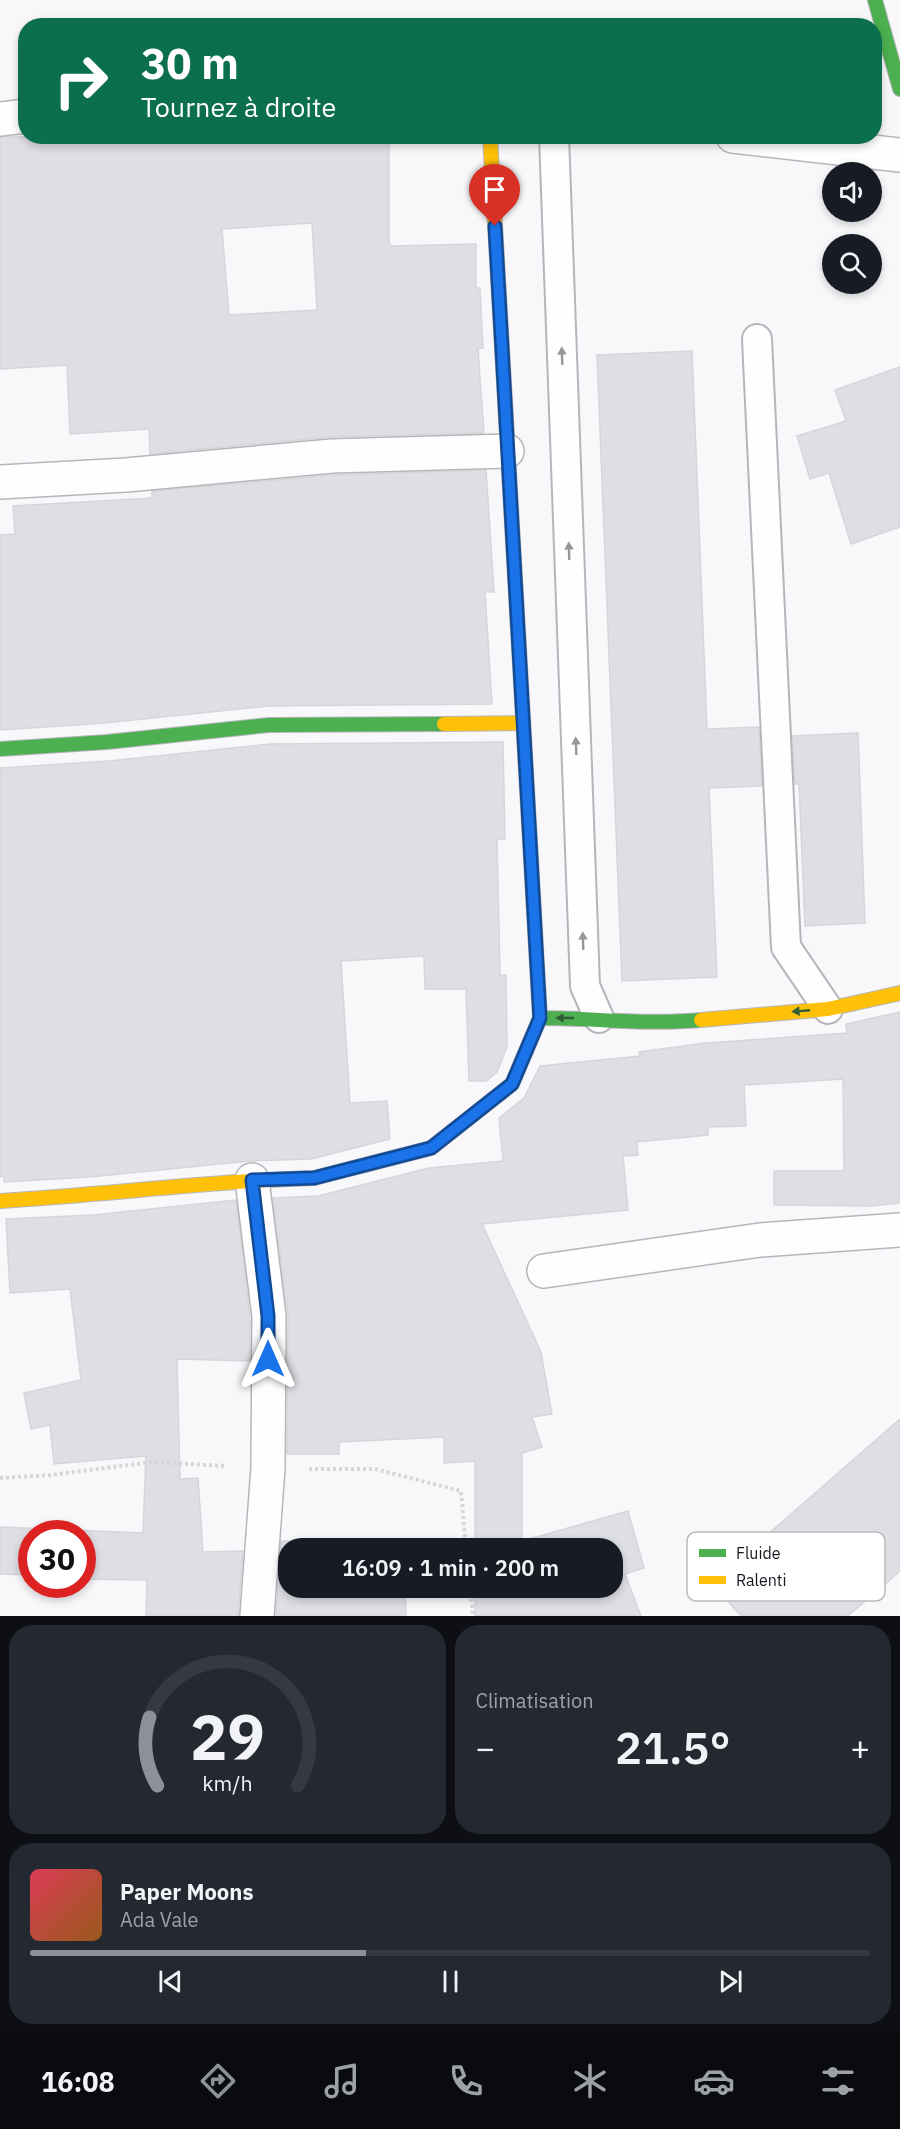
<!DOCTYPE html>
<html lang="fr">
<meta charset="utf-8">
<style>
:root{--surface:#171b24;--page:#242831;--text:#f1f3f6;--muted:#9ea1a6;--line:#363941;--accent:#8c9099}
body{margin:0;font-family:"IBM Plex Sans",sans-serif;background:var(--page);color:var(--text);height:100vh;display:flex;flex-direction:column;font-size:22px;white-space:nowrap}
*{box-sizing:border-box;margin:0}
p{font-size:20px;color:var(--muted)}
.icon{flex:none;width:33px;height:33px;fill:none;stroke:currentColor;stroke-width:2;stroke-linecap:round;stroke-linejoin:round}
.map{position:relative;height:1616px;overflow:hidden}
.details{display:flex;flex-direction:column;gap:9px;padding:9px;background:#0d0f14;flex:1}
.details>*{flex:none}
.hud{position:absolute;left:18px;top:18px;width:864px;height:126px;border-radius:24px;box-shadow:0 3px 9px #0003;background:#0b6e4f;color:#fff;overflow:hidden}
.fabs{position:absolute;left:822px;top:162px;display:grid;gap:12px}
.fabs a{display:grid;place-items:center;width:60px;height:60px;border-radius:50%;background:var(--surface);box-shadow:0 3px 9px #0003;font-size:30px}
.speed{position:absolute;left:18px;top:1520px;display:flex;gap:12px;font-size:30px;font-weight:700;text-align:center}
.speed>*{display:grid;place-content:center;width:78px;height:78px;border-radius:50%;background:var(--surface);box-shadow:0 3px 9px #0003;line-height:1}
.speed .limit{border:9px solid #d22;background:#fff;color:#111}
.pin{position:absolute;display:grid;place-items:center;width:51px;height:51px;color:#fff;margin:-62px -26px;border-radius:50% 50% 50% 0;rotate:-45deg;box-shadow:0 0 6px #0007}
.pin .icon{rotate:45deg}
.me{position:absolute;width:66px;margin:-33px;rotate:0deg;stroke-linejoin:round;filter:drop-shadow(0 0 4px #0008)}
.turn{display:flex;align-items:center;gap:21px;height:126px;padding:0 24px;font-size:27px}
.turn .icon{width:78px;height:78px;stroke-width:2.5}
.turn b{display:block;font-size:42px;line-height:51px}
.big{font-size:45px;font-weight:600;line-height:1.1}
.details .tile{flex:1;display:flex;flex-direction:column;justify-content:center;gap:9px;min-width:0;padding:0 21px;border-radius:24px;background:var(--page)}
.details .dial{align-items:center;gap:0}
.dial svg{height:156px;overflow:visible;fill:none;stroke:var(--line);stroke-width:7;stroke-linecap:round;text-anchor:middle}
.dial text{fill:var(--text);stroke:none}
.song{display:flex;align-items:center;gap:18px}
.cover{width:72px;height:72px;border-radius:9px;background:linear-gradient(135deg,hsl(350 70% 55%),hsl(30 70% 35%))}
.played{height:6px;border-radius:3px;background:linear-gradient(90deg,var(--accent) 40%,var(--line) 40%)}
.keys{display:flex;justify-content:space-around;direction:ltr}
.heat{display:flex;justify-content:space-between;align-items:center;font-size:33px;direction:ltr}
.details .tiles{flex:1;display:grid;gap:9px;grid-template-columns:1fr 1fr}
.tile:last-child{grid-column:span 2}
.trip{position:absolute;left:278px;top:1538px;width:345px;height:60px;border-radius:24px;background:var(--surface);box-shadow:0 3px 9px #0003;font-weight:600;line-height:60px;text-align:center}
.menu{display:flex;height:96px;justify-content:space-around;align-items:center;background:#090b0e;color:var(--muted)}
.menu .icon{width:42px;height:42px}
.menu .current{color:var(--accent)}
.menu b{font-size:27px;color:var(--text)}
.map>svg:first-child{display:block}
</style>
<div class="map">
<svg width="900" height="1616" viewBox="0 0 900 1616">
<rect width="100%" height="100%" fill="#f8f8fb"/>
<!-- building -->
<g fill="#dedee5" stroke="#d5d5db" stroke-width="1.5" fill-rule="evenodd">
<path d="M389 136V242L391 246 476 244V288H480L483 348 478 349 484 433 330 437 150 454 149 429 70 434 67 365 0 369V137ZM312 223 317 310 229 315 222 229Z"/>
<polygon points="692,351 707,729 759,727 762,786 709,788 717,977 622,981 597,355"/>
<polygon points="900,367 900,527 851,544 829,473 810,479 797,436 846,421 835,390"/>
<polygon points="486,470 494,592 485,592 492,704 269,706 105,723 0,730 0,535 15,534 13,506 152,498 152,491 333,475"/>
<polygon points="858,733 865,923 805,926 799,784 795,784 792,736"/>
<polygon points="503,742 505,839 497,839 500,975 506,975 507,1047 497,1072 486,1081 469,1081 466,989 425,989 424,956 341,961 350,1103 387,1101 390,1139 311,1159 250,1161 90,1177 4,1182 4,1176 0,1177 0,768 109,761 270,744"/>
<polygon points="900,1012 900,1203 870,1206 774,1205 774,1171 844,1171 843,1079 744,1085 746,1126 708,1127 708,1135 637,1142 638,1155 623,1156 628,1210 482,1224 541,1352 552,1414 532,1417 542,1447 522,1453 522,1541 628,1511 644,1568 625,1574 641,1616 475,1616 475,1587 612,1587 612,1548 475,1548 475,1461 444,1463 444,1437 339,1442 339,1454 287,1454 288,1316 273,1198 318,1196 429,1168 503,1161 499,1118 524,1098 540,1066 640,1056 639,1052 706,1043 847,1033 846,1024"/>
<polygon points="236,1200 250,1317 250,1361 177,1359 180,1479 198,1478 203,1552 243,1551 238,1616 146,1616 147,1580 82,1579 82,1533 32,1533 32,1575 0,1574 0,1527 143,1533 146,1456 54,1464 50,1425 31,1429 24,1393 81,1380 70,1289 10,1293 6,1219 93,1215"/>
<polygon points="900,1419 900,1571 848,1616 741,1616 712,1583"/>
<polygon points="281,1541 313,1541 313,1548 288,1548 288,1587 405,1587 406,1616 276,1616"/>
</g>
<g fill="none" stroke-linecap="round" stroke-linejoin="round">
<defs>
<g id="lane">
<polyline points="554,136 585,986 599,1018"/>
<polyline points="757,339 786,947 828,1009"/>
</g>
<g id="street">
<polyline points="0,119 26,116"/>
<polyline points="733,136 900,155"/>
<polyline points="0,482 126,475 332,456 507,451"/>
<polyline points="252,1180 269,1316 268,1468 257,1616"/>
<polyline points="544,1271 760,1240 900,1230"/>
</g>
<g id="fast">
<polyline points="875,0 900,89"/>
<path d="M507 436 540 1018C594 1018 647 1025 701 1020"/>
<polyline points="0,749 107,742 269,725 444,724"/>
<polyline points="314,1178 431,1148 512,1084 540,1018"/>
</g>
<g id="slow">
<polyline points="490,136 507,436"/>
<polyline points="444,724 522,723"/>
<polyline points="701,1020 828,1009 900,993"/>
<path d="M0 1201C105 1195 209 1181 314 1178"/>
</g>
</defs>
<!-- lane casing -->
<use href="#lane" stroke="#b6b5bb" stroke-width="32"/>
<!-- street casing -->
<use href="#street" stroke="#b6b5bb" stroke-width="36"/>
<!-- fast casing -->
<use href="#fast" stroke="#b6b5bb" stroke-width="16"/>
<!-- slow casing -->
<use href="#slow" stroke="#b6b5bb" stroke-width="16"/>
<!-- path -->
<g stroke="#d6d6d6" stroke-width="4" stroke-dasharray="3 3" stroke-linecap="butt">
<polyline points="309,1469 375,1469 461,1491 466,1548"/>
<polyline points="0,1478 51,1475 152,1462 226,1466"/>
<polyline points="470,1587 473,1616"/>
</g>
<!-- lane -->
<use href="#lane" stroke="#fefefe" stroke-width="28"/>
<!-- street -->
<use href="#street" stroke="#fefefe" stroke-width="33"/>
<!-- fast -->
<use href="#fast" stroke="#4caf50" stroke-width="14"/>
<!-- slow -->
<use href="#slow" stroke="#ffc107" stroke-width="14"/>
</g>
<!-- one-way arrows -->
<defs><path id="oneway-solid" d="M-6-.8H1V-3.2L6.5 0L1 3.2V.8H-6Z" transform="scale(1.5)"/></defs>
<g fill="#97979b">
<use href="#oneway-solid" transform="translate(562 356) rotate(-92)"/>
<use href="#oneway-solid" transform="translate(569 551) rotate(-92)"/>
<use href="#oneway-solid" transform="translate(576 746) rotate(-92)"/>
<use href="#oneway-solid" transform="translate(583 941) rotate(-92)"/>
</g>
<g fill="#305c37">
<use href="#oneway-solid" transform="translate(801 1011) rotate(175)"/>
<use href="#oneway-solid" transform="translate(565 1018) rotate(180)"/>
</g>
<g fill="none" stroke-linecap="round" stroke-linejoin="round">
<defs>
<polyline id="route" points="268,1359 268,1316 252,1180 314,1178 431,1148 512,1084 540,1018 495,226"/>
</defs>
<!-- route casing -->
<use href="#route" stroke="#114b97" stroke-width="15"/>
<!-- route -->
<use href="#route" stroke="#1a73e8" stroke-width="10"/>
</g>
<!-- legend -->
<rect x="687" y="1532" width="198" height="69" rx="9" fill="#fff" stroke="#bababd" stroke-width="1.5"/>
<rect x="699" y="1549" width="27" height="8" fill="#4caf50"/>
<rect x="699" y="1576" width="27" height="8" fill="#ffc107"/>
<g font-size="16" fill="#1a1922">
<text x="736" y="1559">Fluide</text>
<text x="736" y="1586">Ralenti</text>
</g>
</svg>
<div class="fabs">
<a><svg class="icon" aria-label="sound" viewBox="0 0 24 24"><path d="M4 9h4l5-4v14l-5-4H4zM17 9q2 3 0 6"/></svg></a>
<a><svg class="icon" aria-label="search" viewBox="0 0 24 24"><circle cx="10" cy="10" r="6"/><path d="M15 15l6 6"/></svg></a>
</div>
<div class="speed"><div class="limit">30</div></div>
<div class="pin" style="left:495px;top:226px;background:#d93025"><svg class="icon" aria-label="arrive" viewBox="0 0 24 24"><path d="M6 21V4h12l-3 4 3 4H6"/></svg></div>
<svg class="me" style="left:268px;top:1359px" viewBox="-20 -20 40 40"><path d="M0-17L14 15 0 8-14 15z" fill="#1a73e8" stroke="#fff" stroke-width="4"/></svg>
<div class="trip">16:09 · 1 min · 200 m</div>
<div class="hud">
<div class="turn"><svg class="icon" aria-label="right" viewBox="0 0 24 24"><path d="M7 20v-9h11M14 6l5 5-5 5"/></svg><div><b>30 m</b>Tournez à droite</div></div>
</div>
</div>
<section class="details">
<div class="tiles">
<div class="tile dial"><svg viewBox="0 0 100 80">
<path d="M14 69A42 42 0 1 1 86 69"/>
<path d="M14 69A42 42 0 0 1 10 34" stroke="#8c9099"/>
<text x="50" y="56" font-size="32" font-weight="700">29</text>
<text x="50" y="72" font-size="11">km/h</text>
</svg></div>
<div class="tile"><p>Climatisation</p>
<div class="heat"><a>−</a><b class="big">21.5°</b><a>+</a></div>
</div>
<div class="tile">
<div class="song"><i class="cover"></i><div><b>Paper Moons</b><p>Ada Vale</p></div></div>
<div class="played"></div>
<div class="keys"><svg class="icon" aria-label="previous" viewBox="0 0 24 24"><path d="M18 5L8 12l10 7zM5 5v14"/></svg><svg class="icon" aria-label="pause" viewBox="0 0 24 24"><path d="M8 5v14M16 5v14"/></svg><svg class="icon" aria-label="next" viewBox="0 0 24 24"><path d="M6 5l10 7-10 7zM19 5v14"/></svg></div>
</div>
</div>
</section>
<nav class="menu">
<b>16:08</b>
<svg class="icon current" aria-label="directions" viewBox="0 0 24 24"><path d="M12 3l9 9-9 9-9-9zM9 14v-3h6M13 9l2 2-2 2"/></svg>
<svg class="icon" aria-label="music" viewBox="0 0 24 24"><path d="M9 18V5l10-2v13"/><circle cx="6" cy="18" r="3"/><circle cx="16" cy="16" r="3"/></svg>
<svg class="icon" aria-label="phone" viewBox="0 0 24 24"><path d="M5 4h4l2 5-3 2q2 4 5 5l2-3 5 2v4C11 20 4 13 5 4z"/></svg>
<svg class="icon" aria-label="climate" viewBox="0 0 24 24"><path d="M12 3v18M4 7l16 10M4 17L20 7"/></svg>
<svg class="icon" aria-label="car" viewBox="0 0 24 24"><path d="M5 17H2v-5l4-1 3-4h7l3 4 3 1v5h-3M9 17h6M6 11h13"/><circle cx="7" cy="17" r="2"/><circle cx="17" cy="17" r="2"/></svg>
<svg class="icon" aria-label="filters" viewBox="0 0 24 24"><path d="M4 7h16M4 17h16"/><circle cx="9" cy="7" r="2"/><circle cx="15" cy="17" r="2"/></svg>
</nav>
